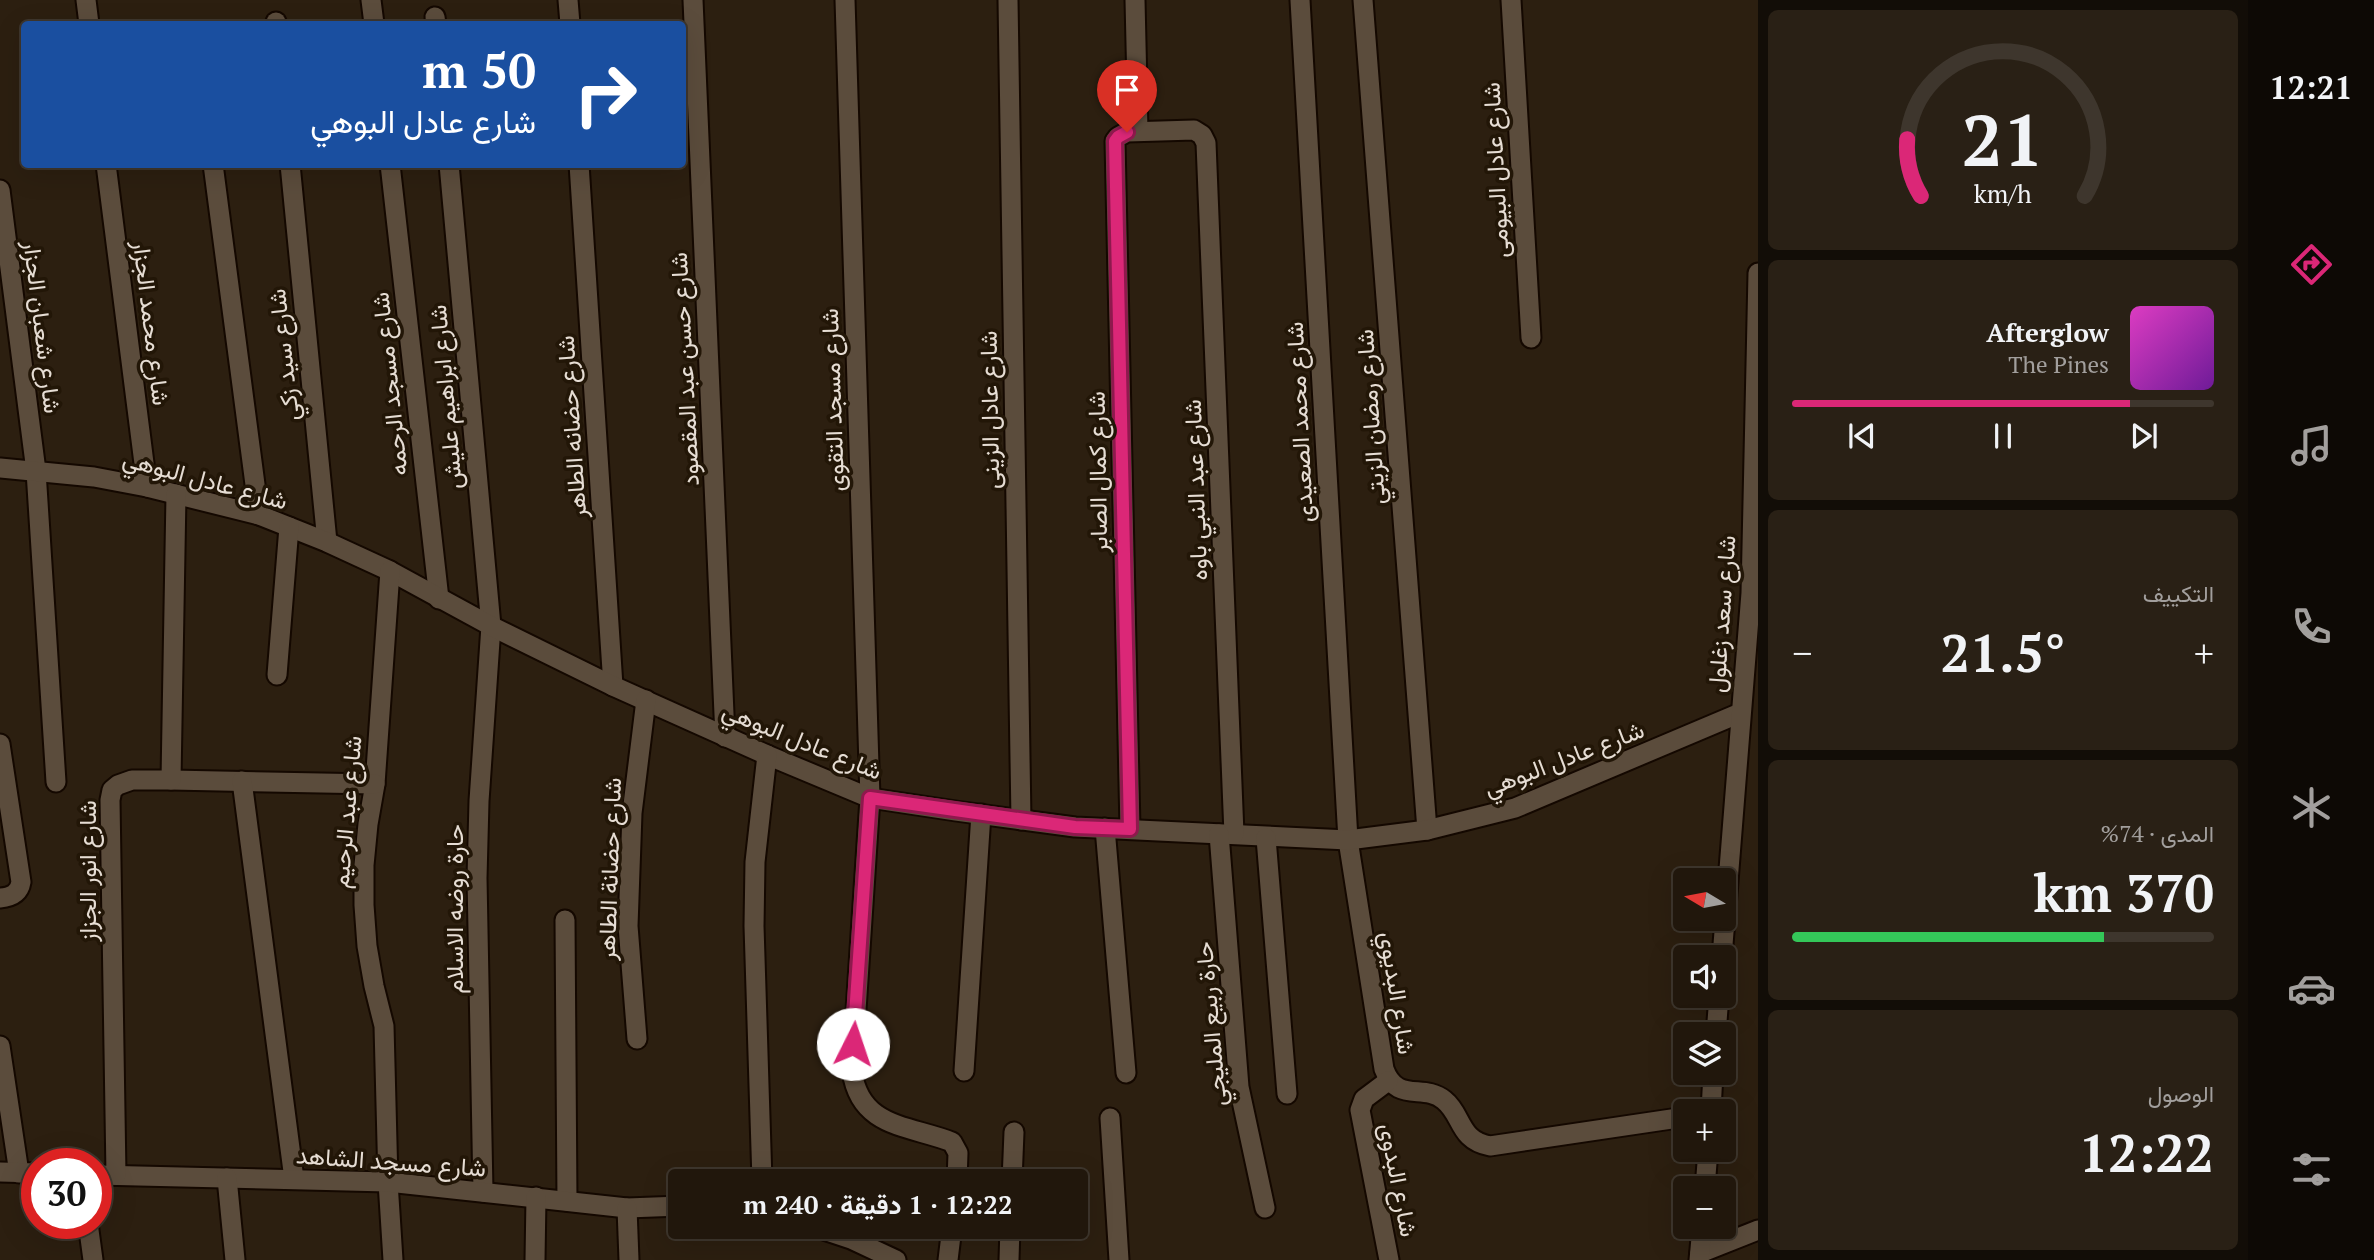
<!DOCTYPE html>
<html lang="ar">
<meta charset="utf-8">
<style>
:root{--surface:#21170c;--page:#292015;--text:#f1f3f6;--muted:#a29f9d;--line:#3e362d;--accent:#db2777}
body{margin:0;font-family:"PT Serif",Vazirmatn,serif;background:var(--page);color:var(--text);direction:rtl;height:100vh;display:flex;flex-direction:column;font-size:26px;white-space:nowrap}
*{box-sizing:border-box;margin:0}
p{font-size:23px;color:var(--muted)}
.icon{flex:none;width:38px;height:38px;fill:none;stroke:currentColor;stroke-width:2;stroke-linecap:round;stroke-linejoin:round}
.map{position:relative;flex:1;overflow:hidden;direction:ltr}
.sheet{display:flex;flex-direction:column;gap:10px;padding:10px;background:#120d07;width:490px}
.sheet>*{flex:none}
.banner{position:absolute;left:21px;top:21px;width:665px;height:147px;border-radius:7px;box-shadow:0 7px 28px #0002,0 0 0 2px var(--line);direction:rtl;background:#1a4fa0;color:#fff;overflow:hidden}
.needle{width:46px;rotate:280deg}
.tools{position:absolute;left:1673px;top:868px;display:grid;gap:14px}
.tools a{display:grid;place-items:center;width:63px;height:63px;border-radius:7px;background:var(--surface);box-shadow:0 7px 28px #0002,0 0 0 2px var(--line);font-size:35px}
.speed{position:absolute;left:21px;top:1148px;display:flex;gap:14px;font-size:35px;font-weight:700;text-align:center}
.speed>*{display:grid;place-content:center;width:91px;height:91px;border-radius:50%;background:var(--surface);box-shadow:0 7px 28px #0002,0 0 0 2px var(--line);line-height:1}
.speed .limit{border:10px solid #d22;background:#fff;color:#111}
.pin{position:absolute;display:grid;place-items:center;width:60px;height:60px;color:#fff;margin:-72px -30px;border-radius:50% 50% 50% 0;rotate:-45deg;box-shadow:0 0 7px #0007}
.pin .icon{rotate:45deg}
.me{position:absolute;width:77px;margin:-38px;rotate:4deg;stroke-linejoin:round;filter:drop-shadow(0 0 5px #0008)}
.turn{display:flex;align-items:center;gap:24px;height:147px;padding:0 35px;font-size:32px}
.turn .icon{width:91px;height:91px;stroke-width:2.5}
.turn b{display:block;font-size:49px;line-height:60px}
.big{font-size:52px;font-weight:700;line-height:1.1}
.sheet .tile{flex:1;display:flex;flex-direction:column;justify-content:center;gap:10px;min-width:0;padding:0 24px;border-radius:10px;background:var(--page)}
.sheet .dial{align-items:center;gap:0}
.dial svg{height:182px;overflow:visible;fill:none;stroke:var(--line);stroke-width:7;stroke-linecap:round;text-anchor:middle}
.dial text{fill:var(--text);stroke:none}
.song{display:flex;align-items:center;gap:21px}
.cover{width:84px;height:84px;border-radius:10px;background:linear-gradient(135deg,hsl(310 70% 55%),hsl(280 70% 35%))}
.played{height:7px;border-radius:4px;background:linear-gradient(90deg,var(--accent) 80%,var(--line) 80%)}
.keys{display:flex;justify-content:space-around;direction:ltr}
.heat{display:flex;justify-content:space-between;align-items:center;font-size:38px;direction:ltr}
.charge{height:10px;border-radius:5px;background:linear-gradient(90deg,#34c759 74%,var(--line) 0)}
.trip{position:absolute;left:668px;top:1169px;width:420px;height:70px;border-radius:7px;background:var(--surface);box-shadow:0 7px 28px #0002,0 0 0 2px var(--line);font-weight:700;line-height:70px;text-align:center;direction:rtl}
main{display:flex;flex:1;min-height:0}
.tab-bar{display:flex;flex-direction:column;width:126px;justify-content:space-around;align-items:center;background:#0d0905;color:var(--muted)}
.tab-bar .icon{width:49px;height:49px}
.tab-bar .selected{color:var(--accent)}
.tab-bar b{font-size:32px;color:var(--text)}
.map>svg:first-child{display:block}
</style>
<main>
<nav class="tab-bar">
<b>12:21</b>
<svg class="icon selected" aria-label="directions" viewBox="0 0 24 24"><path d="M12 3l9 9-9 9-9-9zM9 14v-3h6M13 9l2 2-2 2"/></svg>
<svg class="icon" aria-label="music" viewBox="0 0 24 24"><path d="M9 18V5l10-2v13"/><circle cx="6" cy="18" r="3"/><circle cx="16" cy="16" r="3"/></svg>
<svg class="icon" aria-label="phone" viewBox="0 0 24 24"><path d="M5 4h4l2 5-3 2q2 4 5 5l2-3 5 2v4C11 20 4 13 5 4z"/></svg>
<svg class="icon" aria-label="climate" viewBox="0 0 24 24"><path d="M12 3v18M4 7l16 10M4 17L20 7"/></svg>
<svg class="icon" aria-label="car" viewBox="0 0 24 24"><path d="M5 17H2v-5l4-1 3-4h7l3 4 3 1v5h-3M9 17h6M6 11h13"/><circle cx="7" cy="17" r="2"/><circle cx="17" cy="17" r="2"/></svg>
<svg class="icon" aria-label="filters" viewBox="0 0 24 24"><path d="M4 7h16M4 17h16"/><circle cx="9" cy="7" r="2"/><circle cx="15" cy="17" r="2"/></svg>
</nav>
<section class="sheet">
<div class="tile dial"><svg viewBox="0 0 100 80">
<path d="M14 69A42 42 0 1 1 86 69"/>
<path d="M14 69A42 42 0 0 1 8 44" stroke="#db2777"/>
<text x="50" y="56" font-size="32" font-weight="700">21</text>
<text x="50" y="72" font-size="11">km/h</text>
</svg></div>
<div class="tile">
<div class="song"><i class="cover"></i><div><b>Afterglow</b><p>The Pines</p></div></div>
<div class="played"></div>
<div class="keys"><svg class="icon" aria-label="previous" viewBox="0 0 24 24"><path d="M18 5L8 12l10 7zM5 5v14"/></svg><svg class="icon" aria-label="pause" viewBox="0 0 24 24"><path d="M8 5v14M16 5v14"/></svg><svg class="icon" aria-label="next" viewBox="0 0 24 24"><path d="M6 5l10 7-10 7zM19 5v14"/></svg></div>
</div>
<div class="tile"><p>التكييف</p>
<div class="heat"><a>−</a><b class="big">21.5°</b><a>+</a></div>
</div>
<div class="tile"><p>المدى · 74%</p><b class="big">370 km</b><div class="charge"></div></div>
<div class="tile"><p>الوصول</p><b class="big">12:22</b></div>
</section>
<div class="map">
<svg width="1758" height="1260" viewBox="0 0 1758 1260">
<rect width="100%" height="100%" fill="#2c1f10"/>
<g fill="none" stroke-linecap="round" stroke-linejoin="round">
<defs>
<g id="minor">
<polyline points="86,0 89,24"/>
<polyline points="371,0 374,24"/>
<polyline points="568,0 570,24"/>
<polyline points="693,0 725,737"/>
<path d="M845 0 870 798 852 1071C860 1128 908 1125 952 1142L958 1153 957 1181"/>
<polyline points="1008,0 1021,820"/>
<polyline points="1135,0 1138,131"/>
<path d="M1300 0 1348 840 1384 1069C1397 1104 1423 1083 1444 1100 1463 1115 1458 1140 1490 1146L1685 1117"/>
<polyline points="1363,0 1427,830"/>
<polyline points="1511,0 1531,338"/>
<polyline points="435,17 436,24"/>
<polyline points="276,22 276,24"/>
<polyline points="106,164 147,487"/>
<polyline points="213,164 259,515"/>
<polyline points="290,164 327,542"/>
<polyline points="390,164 439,599"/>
<polyline points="449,164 491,626 479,801 477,878 483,1192"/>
<polyline points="579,164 613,686"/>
<polyline points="0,190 36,471 56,782"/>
<polyline points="0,468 94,477 147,487 259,515 327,542 390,571 491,626 613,686 767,755 870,798 956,811 1075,827 1348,840 1427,830 1515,808 1740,713"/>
<polyline points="390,571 375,784 368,824 364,865 364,905 367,946 374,986 384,1026 388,1182 393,1260"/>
<polyline points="277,675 289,527"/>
<path d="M0 744 21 882C19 894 11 897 0 898"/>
<polyline points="171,780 375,784"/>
<polyline points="242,781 294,1179"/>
<polyline points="1105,828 1126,1073"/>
<polyline points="1130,829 1115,141 1118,137 1127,132 1194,130 1202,135 1206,143 1234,834"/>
<polyline points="1219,834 1239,1087 1265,1208"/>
<polyline points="1266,838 1287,1094"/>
<polyline points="565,920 567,1201"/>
<polyline points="637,1039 628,926 632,813 646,700"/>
<polyline points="0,1046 19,1173"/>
<polyline points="964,1071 981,814"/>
<polyline points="1388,1081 1364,1099 1360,1110 1389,1260"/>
<polyline points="1110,1118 1119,1260"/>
<polyline points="0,1172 37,1173"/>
<polyline points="96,1175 388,1182 627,1208 681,1206"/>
<polyline points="116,1175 110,800 112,790 118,785 132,780 171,780 176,494"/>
<polyline points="227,1178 235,1260"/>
<polyline points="762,1181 754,926 755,862 767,755"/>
<polyline points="1012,1181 1014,1132"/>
<polyline points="627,1208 629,1260"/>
<polyline points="88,1223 93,1260"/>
<polyline points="815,1227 851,1239 896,1260"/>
<polyline points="1700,1253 1758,1230"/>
<polyline points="535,1260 536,1197"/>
<polyline points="948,1260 952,1227"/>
<polyline points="1009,1260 1010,1227"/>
</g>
<g id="tertiary">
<polyline points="1722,957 1751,593 1758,273"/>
<polyline points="1716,1034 1719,996"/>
<polyline points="1711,1111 1713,1073"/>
<polyline points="1705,1188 1708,1150"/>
<polyline points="1699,1260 1702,1227"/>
</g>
</defs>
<!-- minor casing -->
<use href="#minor" stroke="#140800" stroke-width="23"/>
<!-- tertiary casing -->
<use href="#tertiary" stroke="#140800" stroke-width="23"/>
<!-- minor -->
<use href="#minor" stroke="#5b4c3c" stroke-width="19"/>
<!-- tertiary -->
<use href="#tertiary" stroke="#5b4c3c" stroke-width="19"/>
</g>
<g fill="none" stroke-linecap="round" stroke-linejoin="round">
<defs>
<polyline id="route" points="853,1044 870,798 1075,827 1130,829 1115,141 1118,137 1127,132"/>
</defs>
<!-- route casing -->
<use href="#route" stroke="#8e194d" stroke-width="18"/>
<!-- route -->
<use href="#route" stroke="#db2777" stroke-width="12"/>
</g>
<g text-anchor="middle" stroke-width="7" stroke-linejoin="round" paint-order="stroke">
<!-- street labels -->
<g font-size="24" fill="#e6ddd4" stroke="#221607">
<text transform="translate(1496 170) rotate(-93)" y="8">شارع عادل البيومى</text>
<text transform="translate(151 323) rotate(83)" y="8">شارع محمد الجزار</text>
<text transform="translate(42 327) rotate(83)" y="8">شارع شعبان الجزار</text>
<text transform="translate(284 355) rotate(-96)" y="8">شارع سيد زكي</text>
<text transform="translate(685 369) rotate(-93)" y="8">شارع حسن عبد المقصود</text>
<text transform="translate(390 384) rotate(-96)" y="8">شارع مسجد الرحمه</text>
<text transform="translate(446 397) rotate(-95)" y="8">شارع ابراهيم عليش</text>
<text transform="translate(833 400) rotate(-92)" y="8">شارع مسجد التقوى</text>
<text transform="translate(990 410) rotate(-91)" y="8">شارع عادل الزينى</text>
<text transform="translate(1371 417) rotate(-94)" y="8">شارع رمضان الزيتي</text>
<text transform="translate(1300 422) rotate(-93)" y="8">شارع محمد الصعيدى</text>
<text transform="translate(572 427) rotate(-94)" y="8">شارع حضانه الطاهر</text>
<text transform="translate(1098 472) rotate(-91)" y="8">شارع كمال الصابر</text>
<text transform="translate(205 480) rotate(15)" y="8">شارع عادل البوهي</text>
<text transform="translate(1196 490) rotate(-92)" y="8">شارع عبد النبي باوه</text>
<text transform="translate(1722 614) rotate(-86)" y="8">شارع سعد زغلول</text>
<text transform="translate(802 741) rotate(22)" y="8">شارع عادل البوهي</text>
<text transform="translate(1564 759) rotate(-21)" y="8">شارع عادل البوهي</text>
<text transform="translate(347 812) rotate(-85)" y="8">شارع عبد الرحيم</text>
<text transform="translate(610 869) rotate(-88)" y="8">شارع حضانة الطاهر</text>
<text transform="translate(88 871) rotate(-90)" y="8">شارع انور الجزاز</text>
<text transform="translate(455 909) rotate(-90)" y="8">حارة روضه الاسلام</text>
<text transform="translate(1397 993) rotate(81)" y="8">شارع البديوي</text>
<text transform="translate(1211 1024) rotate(-95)" y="8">حارة ربيع المليجي</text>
<text transform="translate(391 1162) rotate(4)" y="8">شارع مسجد الشاهد</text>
<text transform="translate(1398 1180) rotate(79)" y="8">شارع البدوى</text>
</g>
</g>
</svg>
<div class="tools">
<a><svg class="needle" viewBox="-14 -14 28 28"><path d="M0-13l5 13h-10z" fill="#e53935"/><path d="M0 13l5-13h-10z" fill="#a29f9d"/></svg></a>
<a><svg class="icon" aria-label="sound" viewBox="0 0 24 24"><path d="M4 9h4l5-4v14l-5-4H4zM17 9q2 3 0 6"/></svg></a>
<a><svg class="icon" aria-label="layers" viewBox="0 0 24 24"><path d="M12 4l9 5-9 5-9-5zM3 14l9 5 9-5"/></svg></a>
<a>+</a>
<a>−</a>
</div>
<div class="speed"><div class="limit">30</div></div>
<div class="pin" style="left:1127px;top:132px;background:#d93025"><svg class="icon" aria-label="arrive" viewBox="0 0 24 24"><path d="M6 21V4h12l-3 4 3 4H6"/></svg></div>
<svg class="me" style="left:853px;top:1044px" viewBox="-20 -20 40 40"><circle r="19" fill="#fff"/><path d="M0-13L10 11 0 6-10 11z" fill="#db2777"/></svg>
<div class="trip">12:22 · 1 دقيقة · 240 m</div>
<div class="banner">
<div class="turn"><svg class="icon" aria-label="right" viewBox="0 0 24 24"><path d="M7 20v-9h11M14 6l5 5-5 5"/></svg><div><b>50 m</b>شارع عادل البوهي</div></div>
</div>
</div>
</main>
